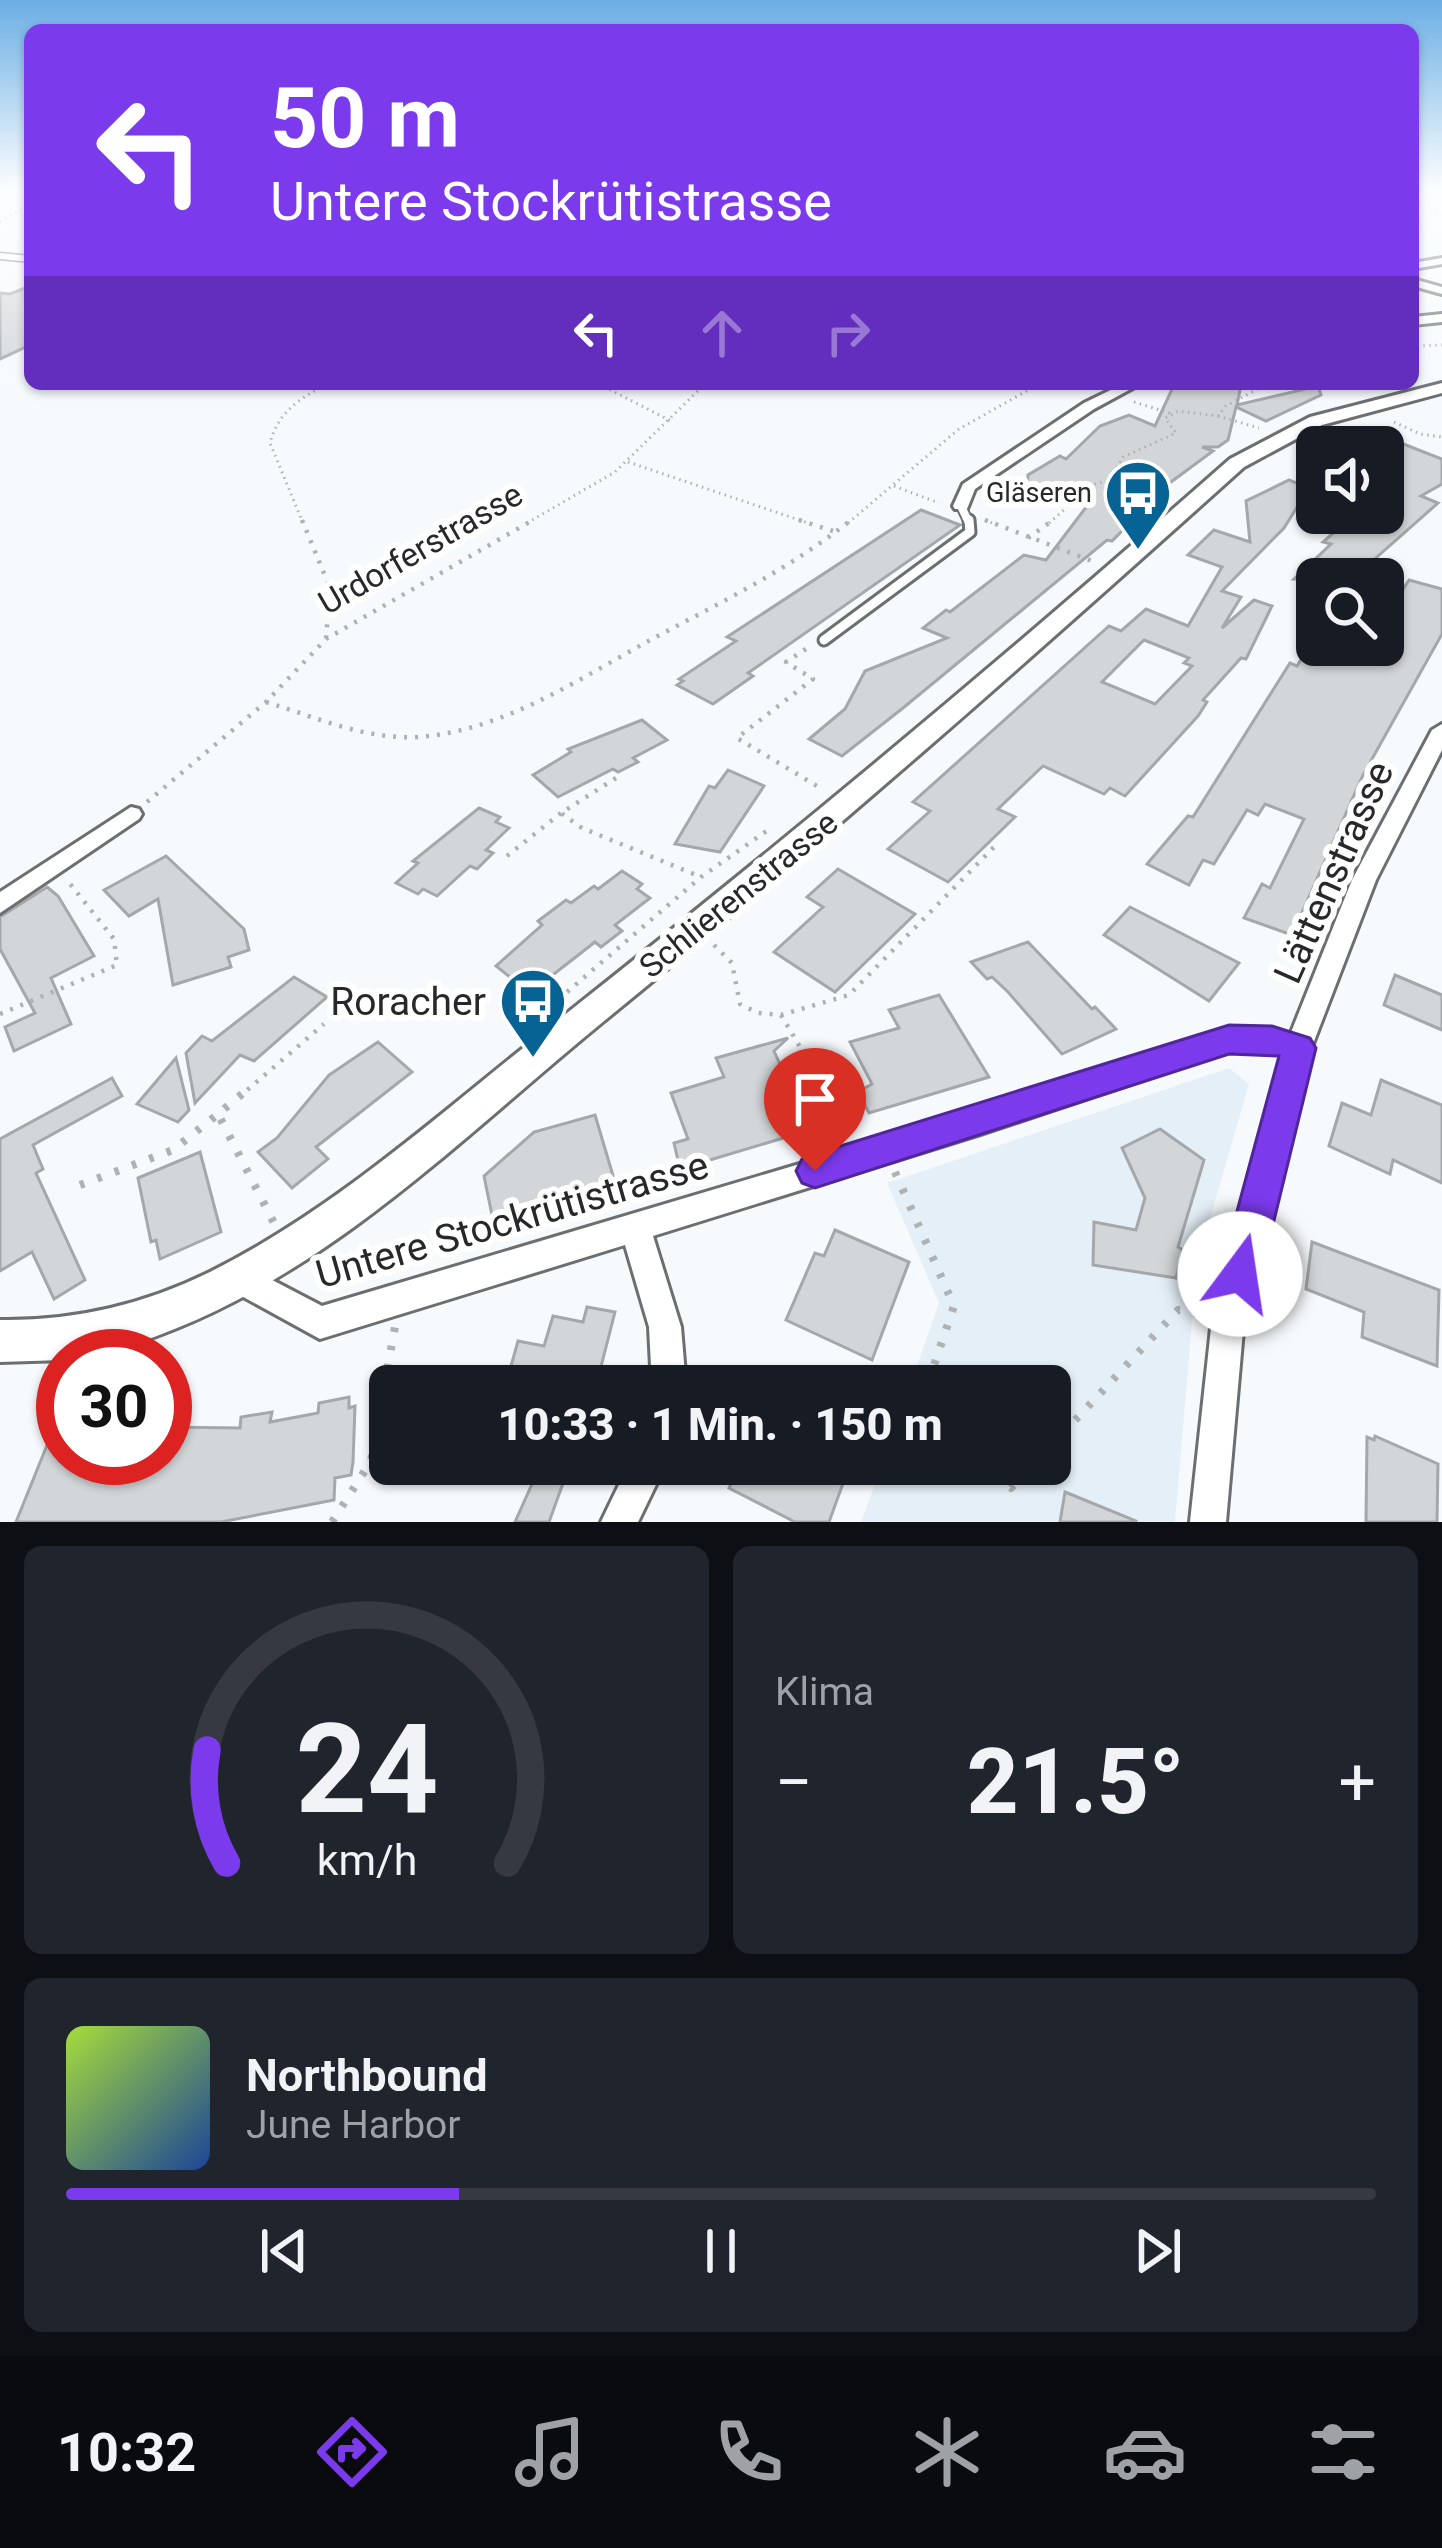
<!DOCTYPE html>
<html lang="de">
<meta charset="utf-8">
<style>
:root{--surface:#171b24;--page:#20242c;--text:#f1f3f6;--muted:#9ea1a6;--line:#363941;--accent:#7c3aed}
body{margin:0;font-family:Roboto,sans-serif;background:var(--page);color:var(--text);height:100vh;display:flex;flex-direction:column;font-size:45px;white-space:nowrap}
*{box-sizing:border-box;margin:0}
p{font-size:39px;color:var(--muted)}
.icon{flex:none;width:66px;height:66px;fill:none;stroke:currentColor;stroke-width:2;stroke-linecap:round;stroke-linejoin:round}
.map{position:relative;height:1522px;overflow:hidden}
.panel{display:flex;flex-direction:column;gap:24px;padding:24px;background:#0d0f14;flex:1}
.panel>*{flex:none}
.guide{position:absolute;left:24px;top:24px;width:1395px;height:366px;border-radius:18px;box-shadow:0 3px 9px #0004;background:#7c3aed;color:#fff;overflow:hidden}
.buttons{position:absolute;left:1296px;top:426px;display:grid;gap:24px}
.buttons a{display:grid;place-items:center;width:108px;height:108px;border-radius:18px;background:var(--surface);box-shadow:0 3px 9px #0004;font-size:60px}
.speed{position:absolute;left:36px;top:1329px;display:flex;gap:24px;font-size:60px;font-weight:700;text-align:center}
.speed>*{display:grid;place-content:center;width:156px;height:156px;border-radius:50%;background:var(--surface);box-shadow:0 3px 9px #0004;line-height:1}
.speed .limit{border:18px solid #d22;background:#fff;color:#111}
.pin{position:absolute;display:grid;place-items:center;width:102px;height:102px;color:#fff;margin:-123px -51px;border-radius:50% 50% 50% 0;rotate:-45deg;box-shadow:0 0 12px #0007}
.pin .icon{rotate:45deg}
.me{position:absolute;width:132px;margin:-66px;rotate:14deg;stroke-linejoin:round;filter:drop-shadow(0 0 9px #0008)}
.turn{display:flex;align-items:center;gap:42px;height:252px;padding:0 48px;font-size:54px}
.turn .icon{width:156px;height:156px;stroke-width:2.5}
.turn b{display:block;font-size:84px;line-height:102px}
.lanes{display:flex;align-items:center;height:114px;padding:0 48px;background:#0003;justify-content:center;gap:60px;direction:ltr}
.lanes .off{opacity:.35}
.big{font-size:90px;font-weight:800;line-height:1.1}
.panel .widget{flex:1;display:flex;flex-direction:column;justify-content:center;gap:18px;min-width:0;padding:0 42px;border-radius:18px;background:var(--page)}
.panel .dial{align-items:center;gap:0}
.dial svg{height:312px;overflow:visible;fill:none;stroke:var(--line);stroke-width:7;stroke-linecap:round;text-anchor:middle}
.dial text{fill:var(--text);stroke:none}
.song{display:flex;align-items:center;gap:36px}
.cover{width:144px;height:144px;border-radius:18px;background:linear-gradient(135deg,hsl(80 70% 55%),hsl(220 70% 35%))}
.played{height:12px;border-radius:6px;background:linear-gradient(90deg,var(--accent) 30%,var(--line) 30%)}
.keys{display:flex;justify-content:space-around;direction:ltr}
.heat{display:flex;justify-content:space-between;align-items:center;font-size:66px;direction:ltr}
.panel .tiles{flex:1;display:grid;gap:24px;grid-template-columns:1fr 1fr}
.widget:last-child{grid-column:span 2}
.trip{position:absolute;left:369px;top:1365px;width:702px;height:120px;border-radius:18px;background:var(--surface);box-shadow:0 3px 9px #0004;font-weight:800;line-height:120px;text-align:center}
.tabs{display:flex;height:192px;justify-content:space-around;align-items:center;background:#090b0e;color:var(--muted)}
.tabs .icon{width:84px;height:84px}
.tabs .selected{color:var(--accent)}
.tabs b{font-size:54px;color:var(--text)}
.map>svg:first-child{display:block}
</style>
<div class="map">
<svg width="1442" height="1522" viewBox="0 0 1442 1522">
<rect width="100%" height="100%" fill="#f7fafd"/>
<!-- built -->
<polygon fill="#e5eff7" points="1229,1068 1249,1084 1197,1263 1175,1522 861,1522 882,1464 1050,1464 1050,1386 910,1386 939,1303 887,1183"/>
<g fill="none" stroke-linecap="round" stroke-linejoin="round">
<!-- stream -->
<polyline stroke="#4fa4dd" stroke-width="4.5" points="1431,187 1442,188"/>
</g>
<!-- building -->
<g fill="#d3d6d8" stroke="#a5a8aa" stroke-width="3" fill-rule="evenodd">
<polygon points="30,286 30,345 0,359 0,293 10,294"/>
<polygon points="1181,384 1227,384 1240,390 1237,405 1318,386 1321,395 1266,421 1236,407 1228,440 1218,447 1202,447 1213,451 1167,485 1112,541 1107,540 903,708 842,756 809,739 845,709 865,671 947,638 923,628 946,610 950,612 1024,555 1046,560 1090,502 1027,494 1028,475 1060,456 1066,459 1100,426 1129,415 1155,426 1173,387"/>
<polygon points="1383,436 1442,459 1442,484 1421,496 1438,503 1352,579 1294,579 1331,544 1323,542 1356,513 1383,513"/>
<path d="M1289 480 1309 488 1284 528 1222 591 1241 597 1222 628 1254 600 1272 606 1246 659 1241 658 1203 700 1207 702 1198 716 1125 796 1110 788 1104 794 1043 766 998 809 1015 817 948 882 888 849 930 811 913 802 1109 626 1121 631 1146 609 1188 626 1222 567 1188 555 1214 530 1250 542 1246 501ZM1144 640 1189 658 1184 663 1192 666 1155 704 1102 682Z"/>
<polygon points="921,510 960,525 748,673 753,676 713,704 677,685 683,681 679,679 736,641 727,637"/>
<polygon points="1409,580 1442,589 1442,634 1363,775 1292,935 1244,918 1262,884 1270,888 1304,819 1265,804 1258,815 1247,810 1214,864 1203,860 1189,885 1147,864 1188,816 1193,817 1290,663 1297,666 1310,645 1383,645 1383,621"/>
<polygon points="642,720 667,740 633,758 638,762 618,772 613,769 558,797 533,775 571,752 568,749"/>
<polygon points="728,770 764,786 720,852 675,844 709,786 715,788"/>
<polygon points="479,808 500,817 496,822 509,828 486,850 493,853 477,869 470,866 437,896 423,889 418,894 396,883 418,863 413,861"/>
<polygon points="166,856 244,929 249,950 228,957 231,967 173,985 158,899 129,916 104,890"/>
<polygon points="838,869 915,914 835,992 774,952 823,907 807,897"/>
<polygon points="622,871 642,884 637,889 650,898 615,925 622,931 601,947 595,942 536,988 522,977 516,982 496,966 542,925 538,921 566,900 571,903 594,886 598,889"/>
<polygon points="47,887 58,896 94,956 51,978 71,1024 14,1051 5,1027 35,1013 0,949 0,917"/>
<polygon points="1130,907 1239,963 1209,1001 1104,935"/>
<polygon points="1028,942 1092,1009 1095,1007 1116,1029 1062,1054 1008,992 992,977 987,979 971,962"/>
<polygon points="1395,975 1442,995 1442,1030 1384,1005"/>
<polygon points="294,977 327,997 254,1061 240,1055 195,1103 186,1053 202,1036 212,1041"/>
<polygon points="939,995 989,1077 869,1113 858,1092 872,1084 850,1042 899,1028 889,1010"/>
<polygon points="788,1038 774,1051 810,1130 680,1169 674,1143 688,1139 671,1093 724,1077 716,1058"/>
<polygon points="378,1042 412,1072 316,1147 328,1159 292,1188 258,1152 277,1138 329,1075"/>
<polygon points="176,1058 189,1110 178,1122 137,1104"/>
<polygon points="112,1078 122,1096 33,1145 43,1169 36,1173 85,1280 54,1299 32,1252 0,1271 0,1139"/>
<polygon points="1381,1080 1442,1105 1442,1183 1393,1160 1390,1174 1329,1146 1342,1103 1371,1115"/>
<polygon points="595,1115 617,1189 494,1225 484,1176 534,1132"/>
<polygon points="1160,1129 1204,1160 1178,1247 1183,1250 1176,1278 1093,1265 1094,1222 1136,1230 1145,1198 1122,1148"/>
<polygon points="200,1152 221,1232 160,1259 156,1240 151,1242 138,1178"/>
<polygon points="835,1230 909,1262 872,1360 786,1320 815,1253 824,1256"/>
<polygon points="1312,1242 1439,1290 1437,1366 1362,1337 1364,1312 1306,1289"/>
<polygon points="587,1307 615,1312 596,1386 536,1386 543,1372 511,1366 518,1341 544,1346 553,1316 583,1322"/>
<polygon points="349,1397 349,1408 355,1406 353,1462 351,1475 335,1478 334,1500 221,1522 16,1522 62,1408 63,1458 165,1458 165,1427 240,1428 241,1417 272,1412 270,1422 318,1413 319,1403"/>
<polygon points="1375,1436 1438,1464 1437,1522 1366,1522 1367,1437 1374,1440"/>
<polygon points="541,1464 570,1464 549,1522 515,1522"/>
<polygon points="740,1464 850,1464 829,1522 795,1522 729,1488"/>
<polygon points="1065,1492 1136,1521 1136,1522 1060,1522"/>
</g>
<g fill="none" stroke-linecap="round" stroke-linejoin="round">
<defs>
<polyline id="service-far2" points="0,256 30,259"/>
<polyline id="service-far1" points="961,506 969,523"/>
<polyline id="service" points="824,640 970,532 969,520"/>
<g id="minor">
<polygon points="1442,258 1442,264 1413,269 1413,263"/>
<polygon points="1413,279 1442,287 1442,294 1413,286"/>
<polygon points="1442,314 1442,322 1413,325 1413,317"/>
<polygon points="1123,384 1140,384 1094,409 975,489 967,509 955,509 953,506 963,484 1084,403"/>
<polygon points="1442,724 1442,750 1376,880 1311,1049 1244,1319 1226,1522 1190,1522 1212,1319 1283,1055 1272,1051 1229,1051 981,1134 653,1236 681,1327 686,1386 652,1386 649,1327 625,1245 320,1339 227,1288 222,1277 227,1266 238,1262 322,1306 981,1110 1229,1029 1272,1029 1290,1035 1352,880 1432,730"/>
<polygon points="131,807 139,809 142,814 139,819 0,913 0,892"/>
<polygon points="629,1464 666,1464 638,1522 601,1522"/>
</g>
<path id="tertiary" d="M1442 383V393L1322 425 1244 467C1034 656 822 843 604 1021 468 1132 342 1261 177 1328 140 1343 103 1356 63 1356V1360L0 1362V1320C74 1321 143 1305 210 1272 340 1207 448 1106 562 1017 790 837 1012 651 1230 459L1310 417Z"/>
</defs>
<!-- service-far2 casing -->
<use href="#service-far2" stroke="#6c6f71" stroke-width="9"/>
<!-- service-far1 casing -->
<use href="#service-far1" stroke="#6c6f71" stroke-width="12"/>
<!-- service casing -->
<use href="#service" stroke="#6c6f71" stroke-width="15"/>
<!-- minor casing -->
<use href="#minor" stroke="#6c6f71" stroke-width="6"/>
<!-- tertiary casing -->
<use href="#tertiary" stroke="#6c6f71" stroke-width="6"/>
<!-- path-far2 -->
<g stroke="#afb2b4" stroke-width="3" stroke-dasharray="1.5 4.5" stroke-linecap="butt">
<polyline points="1430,213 1442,213"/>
<polyline points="0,222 30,203"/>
<polyline points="1413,357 1417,346 1442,345"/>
<polyline points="599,384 671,421"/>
<polyline points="1134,402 1173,414"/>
<polyline points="1218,416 1259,428"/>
<polyline points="1394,422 1420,434 1442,437"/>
<polyline points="628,462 808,523"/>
<polyline points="894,486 939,503"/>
<polyline points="985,520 992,523"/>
<path d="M303 523 270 443C278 412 301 397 328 384"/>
<polyline points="527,523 615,472 705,384"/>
<polyline points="848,523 959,429 1039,384"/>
<polyline points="1049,523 1092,485 1110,480 1123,457 1176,433 1165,418 1178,411 1218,416 1226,406 1267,384"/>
</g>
<!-- path-far1 -->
<g stroke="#afb2b4" stroke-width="4.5" stroke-dasharray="3 8" stroke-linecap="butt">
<polyline points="302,520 330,588 326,638"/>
<polyline points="799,520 833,531"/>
<polyline points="985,520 1092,561"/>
<polyline points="1028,538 1053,520"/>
<polyline points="806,649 786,662 813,679 737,738 822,789"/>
<path d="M266 702C315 717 366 740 418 737 504 731 580 678 654 638 722 602 791 568 851 520"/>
<polyline points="616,778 561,813 582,828 701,877"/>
<polyline points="147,802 266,702 326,639 533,520"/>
<polyline points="507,856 561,813"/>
<polyline points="714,945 732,963 740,1004 758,1013 781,1015 849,995 998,843"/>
<polyline points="567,992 701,877 768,830"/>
<polyline points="0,1014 117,965 114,939 67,880"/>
<polyline points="781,1015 830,1097"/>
<polyline points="239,1097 324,1024"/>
</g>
<!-- path -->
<g stroke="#afb2b4" stroke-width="8" stroke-dasharray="4.5 14" stroke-linecap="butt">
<polyline points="242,1094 218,1114 274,1223"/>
<polyline points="828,1094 850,1134"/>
<polyline points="895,1172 954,1306 927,1386"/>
<polyline points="80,1185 173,1150 218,1114"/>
<polyline points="1050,1447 1178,1310 1200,1314"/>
<polyline points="982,1464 1011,1488 1034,1464"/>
<polyline points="332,1522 371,1461 395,1327"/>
</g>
<!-- service-far2 -->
<use href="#service-far2" stroke="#fff" stroke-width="6"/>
<!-- service-far1 -->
<use href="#service-far1" stroke="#fff" stroke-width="8"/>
<!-- service -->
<use href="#service" stroke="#fff" stroke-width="9"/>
<!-- minor -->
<use href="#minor" fill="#fff" fill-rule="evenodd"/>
<!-- tertiary -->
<use href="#tertiary" fill="#fff" fill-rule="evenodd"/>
</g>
<!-- sky -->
<linearGradient id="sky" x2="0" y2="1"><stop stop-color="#6baee4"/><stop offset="0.47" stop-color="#fbfdfe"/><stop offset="1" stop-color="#fbfdfe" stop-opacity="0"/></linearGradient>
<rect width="1442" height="400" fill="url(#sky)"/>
<!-- route -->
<polygon fill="#7c3aed" stroke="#51269a" stroke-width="3" points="1229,1025 1272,1026 1310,1038 1316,1048 1261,1274 1255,1288 1240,1294 1226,1288 1220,1274 1279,1056 1229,1054 815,1188 802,1183 796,1171 802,1159 815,1154"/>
<!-- icons -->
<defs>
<symbol id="bus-pin" viewBox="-11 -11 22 30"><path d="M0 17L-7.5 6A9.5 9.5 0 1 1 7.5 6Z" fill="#076393" stroke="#fff"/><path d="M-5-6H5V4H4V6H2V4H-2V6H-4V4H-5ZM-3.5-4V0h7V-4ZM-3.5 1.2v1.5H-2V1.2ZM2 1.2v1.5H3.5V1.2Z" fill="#fff"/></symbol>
</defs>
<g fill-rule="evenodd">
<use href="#bus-pin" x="1100" y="455" width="76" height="104"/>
<use href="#bus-pin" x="495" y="963" width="76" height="104"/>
</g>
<g text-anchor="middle" stroke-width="12" stroke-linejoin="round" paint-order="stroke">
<!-- far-poi labels -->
<g font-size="27" fill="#272829" stroke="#fff" text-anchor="end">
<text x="1092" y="502">Gläseren</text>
</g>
<!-- street labels -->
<g font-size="33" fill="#272829" stroke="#fff">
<text transform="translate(420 548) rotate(-30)" y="12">Urdorferstrasse</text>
<text transform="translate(738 894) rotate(-39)" y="12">Schlierenstrasse</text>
</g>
<!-- near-street labels -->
<g font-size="39" fill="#272829" stroke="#fff">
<text transform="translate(1333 872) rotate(-66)" y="14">Lättenstrasse</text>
<text transform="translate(512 1219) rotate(-16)" y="14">Untere Stockrütistrasse</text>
</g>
<!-- near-poi labels -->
<g font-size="39" fill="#272829" stroke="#fff" text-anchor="end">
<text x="486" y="1015">Roracher</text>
</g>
</g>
</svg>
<div class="buttons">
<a><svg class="icon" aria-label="sound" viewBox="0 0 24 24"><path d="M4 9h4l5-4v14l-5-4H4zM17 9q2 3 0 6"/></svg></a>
<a><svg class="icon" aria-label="search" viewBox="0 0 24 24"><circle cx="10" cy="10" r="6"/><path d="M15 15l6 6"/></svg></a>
</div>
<div class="speed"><div class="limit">30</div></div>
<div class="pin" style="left:815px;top:1171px;background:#d93025"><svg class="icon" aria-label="arrive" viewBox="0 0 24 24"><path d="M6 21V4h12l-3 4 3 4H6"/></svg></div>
<svg class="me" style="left:1240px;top:1274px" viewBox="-20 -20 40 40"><circle r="19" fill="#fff"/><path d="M0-13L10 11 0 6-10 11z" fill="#7c3aed"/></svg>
<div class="trip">10:33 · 1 Min. · 150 m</div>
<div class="guide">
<div class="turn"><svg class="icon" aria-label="left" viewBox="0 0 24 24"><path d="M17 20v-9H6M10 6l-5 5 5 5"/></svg><div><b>50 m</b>Untere Stockrütistrasse</div></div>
<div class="lanes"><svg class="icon" aria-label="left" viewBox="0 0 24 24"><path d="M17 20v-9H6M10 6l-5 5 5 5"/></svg><svg class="icon off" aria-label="ahead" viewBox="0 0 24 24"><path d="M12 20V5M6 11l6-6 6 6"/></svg><svg class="icon off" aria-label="right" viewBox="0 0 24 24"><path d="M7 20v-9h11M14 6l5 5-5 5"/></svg></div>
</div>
</div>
<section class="panel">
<div class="tiles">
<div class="widget dial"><svg viewBox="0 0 100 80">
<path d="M14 69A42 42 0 1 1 86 69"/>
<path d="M14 69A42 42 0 0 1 9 40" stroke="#7c3aed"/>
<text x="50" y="56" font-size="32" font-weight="700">24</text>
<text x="50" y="72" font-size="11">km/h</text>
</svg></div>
<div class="widget"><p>Klima</p>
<div class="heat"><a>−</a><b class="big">21.5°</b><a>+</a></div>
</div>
<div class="widget">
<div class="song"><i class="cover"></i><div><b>Northbound</b><p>June Harbor</p></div></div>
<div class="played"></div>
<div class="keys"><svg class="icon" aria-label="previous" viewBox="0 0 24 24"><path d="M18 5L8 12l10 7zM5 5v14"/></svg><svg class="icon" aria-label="pause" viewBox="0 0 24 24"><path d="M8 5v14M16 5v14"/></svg><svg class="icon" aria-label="next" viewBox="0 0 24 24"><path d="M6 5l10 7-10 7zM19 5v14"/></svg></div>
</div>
</div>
</section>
<nav class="tabs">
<b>10:32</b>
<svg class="icon selected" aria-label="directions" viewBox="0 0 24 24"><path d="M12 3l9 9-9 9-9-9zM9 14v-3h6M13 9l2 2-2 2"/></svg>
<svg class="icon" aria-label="music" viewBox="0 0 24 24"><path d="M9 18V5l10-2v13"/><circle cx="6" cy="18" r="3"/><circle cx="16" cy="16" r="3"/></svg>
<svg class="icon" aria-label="phone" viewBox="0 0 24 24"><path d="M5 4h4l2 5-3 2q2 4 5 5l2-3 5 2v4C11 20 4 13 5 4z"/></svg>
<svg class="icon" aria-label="climate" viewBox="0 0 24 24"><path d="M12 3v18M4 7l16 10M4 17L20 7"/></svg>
<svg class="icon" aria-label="car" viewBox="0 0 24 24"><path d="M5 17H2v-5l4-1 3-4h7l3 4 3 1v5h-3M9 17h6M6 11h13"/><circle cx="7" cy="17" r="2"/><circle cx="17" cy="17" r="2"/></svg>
<svg class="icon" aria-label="filters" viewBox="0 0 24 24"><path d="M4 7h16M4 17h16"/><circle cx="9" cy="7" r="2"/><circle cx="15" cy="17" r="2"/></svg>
</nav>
